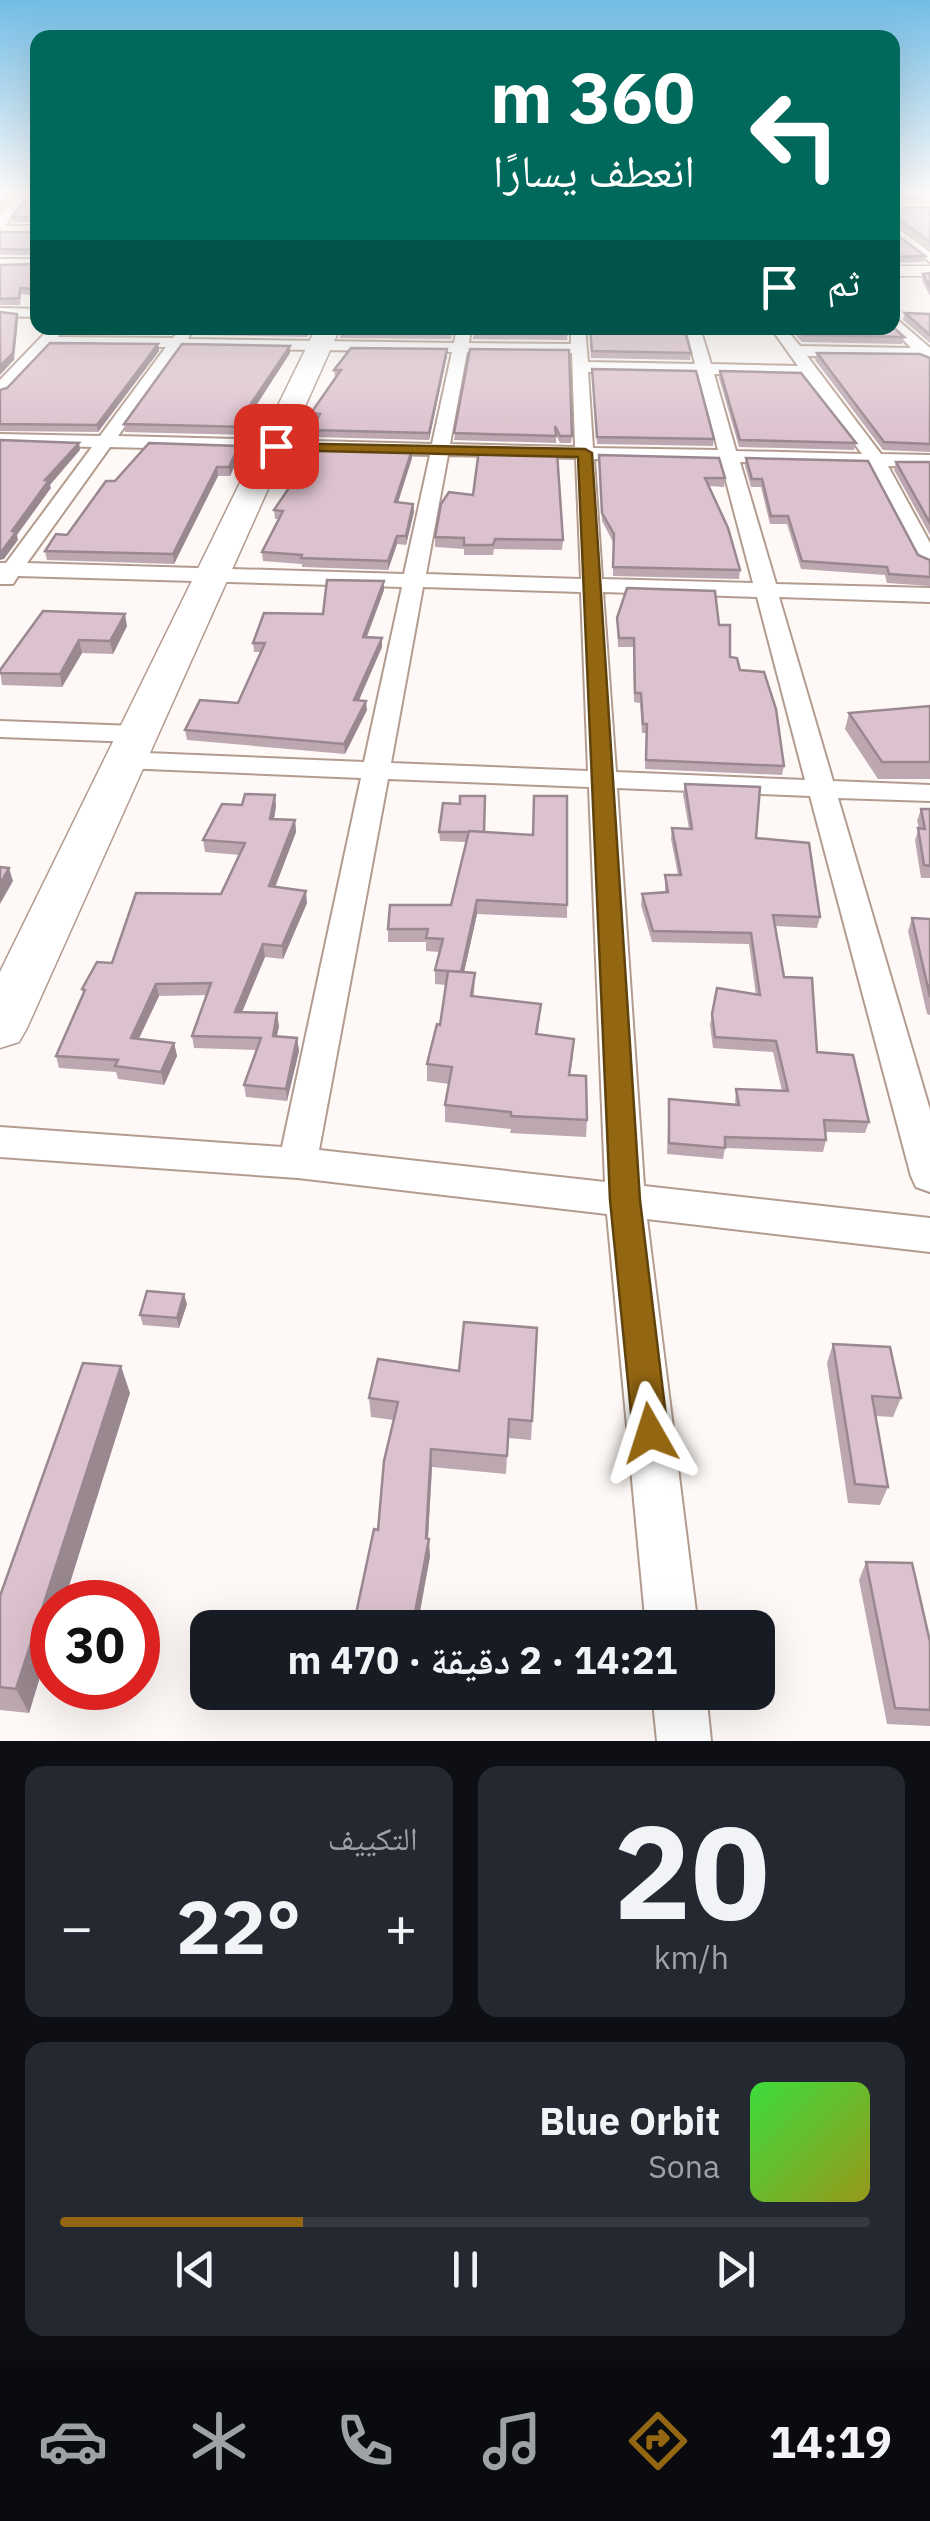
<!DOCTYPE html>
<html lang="ar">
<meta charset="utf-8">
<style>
:root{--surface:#171b24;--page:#242831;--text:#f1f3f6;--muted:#9ea1a6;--line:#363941;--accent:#936612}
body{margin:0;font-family:"IBM Plex Sans","Noto Naskh Arabic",sans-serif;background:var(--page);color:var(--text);direction:rtl;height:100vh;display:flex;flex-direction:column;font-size:38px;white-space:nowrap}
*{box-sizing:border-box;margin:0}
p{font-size:32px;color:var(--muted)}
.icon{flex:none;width:55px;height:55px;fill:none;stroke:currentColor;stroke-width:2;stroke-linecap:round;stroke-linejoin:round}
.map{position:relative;height:1741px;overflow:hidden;direction:ltr}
.panel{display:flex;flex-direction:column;gap:25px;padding:25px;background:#0d0f14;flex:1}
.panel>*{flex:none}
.hud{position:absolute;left:30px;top:30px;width:870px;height:305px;border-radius:20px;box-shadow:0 10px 40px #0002;direction:rtl;background:#00695c;color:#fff;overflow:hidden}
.speed{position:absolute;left:30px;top:1580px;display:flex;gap:20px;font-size:50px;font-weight:700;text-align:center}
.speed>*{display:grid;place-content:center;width:130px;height:130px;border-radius:50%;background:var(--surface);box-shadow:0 10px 40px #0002;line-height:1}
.speed .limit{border:15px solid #d22;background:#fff;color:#111}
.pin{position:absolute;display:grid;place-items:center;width:85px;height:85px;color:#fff;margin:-42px;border-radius:20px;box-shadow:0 5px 15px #0006}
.me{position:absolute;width:110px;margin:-55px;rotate:354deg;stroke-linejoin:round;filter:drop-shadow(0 0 8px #0008)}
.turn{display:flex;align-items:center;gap:35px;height:210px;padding:0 40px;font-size:45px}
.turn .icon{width:130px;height:130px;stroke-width:2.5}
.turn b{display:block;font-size:70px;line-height:85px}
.then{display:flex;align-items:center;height:95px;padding:0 40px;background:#0003;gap:20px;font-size:38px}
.big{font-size:75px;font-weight:700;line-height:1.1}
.panel .widget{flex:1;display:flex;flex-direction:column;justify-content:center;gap:15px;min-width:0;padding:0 35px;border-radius:20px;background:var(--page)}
.panel .dial{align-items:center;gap:0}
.dial b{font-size:130px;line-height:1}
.song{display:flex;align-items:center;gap:30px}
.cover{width:120px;height:120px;border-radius:15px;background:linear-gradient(135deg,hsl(120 70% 55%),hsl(60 70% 35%))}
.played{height:10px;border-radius:5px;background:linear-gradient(90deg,var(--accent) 30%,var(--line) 30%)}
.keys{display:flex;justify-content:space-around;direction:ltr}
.heat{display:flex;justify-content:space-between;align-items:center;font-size:55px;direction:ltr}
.panel .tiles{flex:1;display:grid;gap:25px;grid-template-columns:1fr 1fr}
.widget:last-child{grid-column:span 2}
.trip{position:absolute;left:190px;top:1610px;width:585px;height:100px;border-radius:20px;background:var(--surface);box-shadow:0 10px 40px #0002;font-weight:700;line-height:100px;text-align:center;direction:rtl}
.tab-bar{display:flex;height:160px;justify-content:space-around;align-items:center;background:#090b0e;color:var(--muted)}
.tab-bar .icon{width:70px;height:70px}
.tab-bar .current{color:var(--accent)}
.tab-bar b{font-size:45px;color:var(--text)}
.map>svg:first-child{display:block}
</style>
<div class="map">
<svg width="930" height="1741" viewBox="0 0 930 1741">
<rect width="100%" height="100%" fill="#fef9f6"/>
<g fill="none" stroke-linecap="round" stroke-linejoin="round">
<defs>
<g id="minor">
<polygon points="18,195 30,195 5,226 38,226 38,234 0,234 0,217"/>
<polygon points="930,203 930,209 892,210 892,204"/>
<polygon points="892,224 930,252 930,262 892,233"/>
<rect x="0" y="259" width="38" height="8"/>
<polygon points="0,308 38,309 38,317 0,316"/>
<path d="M892 315 930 348V364L920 357 807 356 881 454 930 455V467L888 466 930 543V568L919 562 869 465 740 462 776 584 930 588V602L779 597 833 781 930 785V801L838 798 930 1110V1192L916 1187 911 1176 810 796 617 788 644 1186 930 1218V1252L647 1219 698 1628H646L607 1214 298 1178 0 1157V1127L282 1147 361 778 123 768 110 760 123 752 364 762 402 587 18 576 13 584H0V563H6L92 447 0 444V434L100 436 166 347 50 346 6 393 0 395V380L50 328H65L58 337 173 338 181 328H193L188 339 454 343 457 328H471L469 343 571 344V328H585L588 362 695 364 686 328H700L711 364 798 366 771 328H785L800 346 911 348 892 328ZM181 348 452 352 432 444 118 436ZM467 352 572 353 575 447 450 444ZM588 372 698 374 718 450 593 448ZM714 374 805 376 862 454 736 451ZM110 447 430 455 404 574 27 563ZM448 455 576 458 581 579 426 574ZM594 459 721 462 753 583 602 579ZM423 587 581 592 588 771 391 763ZM603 592 757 597 805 780 616 772ZM388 779 589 787 605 1182 319 1150Z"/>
<polygon points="0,721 135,726 148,734 135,742 0,737"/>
<polygon points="652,1692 706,1692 711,1741 657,1741"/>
</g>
<rect id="tertiary" x="892" y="266" width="38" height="10"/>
<polygon id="primary" points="316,328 340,328 27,1028 19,1042 0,1048 0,972"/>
</defs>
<!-- minor casing -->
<use href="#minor" stroke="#b39c8f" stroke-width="4"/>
<!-- tertiary casing -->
<use href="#tertiary" stroke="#b39c8f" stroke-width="3"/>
<!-- primary casing -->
<use href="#primary" stroke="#b39c8f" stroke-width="3"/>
<!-- minor -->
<use href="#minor" fill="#fff" fill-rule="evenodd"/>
<!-- tertiary -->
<use href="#tertiary" fill="#fff" fill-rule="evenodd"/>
<!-- primary -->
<use href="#primary" fill="#fff" fill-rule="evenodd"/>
</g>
<!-- wall -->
<g fill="#bda7b1">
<polygon points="38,195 38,222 13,222 12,217"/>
<polygon points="930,207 930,249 892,221 893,208"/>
<polygon points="38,230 38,255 0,255 0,232 37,232"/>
<polygon points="892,231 925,256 924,262 892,263"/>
<polygon points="38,264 38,296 21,294 20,305 0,305 0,265"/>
<polygon points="930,273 930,296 922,280 923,274"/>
<polygon points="905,313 930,314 930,343 903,320"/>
<polygon points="65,328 178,328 171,334 66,333"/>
<polygon points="193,328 314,328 307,337 194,335"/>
<polygon points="341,328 454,328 451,339 340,338"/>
<polygon points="474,328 568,328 567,340 473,339"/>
<polygon points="589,328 684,328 691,353 690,360 591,358"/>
<polygon points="789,328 892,328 904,337 902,344 802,342"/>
<polygon points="447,349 447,356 429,440 313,437 312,430 317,420 312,420 311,413 337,377 335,377 334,370"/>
<polygon points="470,349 572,436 571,443 560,443 556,435 556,443 454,440"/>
<polygon points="159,351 98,432 0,431 0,390"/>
<polygon points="290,353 251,414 251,422 248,428 249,435 125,432 124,424"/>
<polygon points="817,353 930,358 930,452 883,450 815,360"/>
<polygon points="592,369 714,439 713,446 597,444"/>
<polygon points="720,371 856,443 854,450 739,447 719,378"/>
<polygon points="239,446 240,454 230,476 218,476 174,564 47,560 45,551 67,535 115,481"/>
<polygon points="301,453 412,458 398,503 413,504 414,512 406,545 397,544 388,570 302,567 302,564 263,561 262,552 279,519 275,519 274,510 307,462 301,462"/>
<polygon points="599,455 725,478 724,487 709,486 740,570 739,579 613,576 613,542 602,521"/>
<polygon points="746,458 918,555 930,560 930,586 887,583 885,575 801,569 787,524 770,524 761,487 751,487 745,466"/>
<polygon points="896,462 930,462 930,535 894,470"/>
<polygon points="435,537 563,540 562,550 494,549 493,555 464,555 464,549 435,547"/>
<polygon points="384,581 384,590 367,637 382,638 382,647 359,700 367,710 345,754 187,740 185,730 238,703 261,652 254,652 253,643 323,614"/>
<polygon points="43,611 127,626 113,654 82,653 62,687 2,685 0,670"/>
<polygon points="617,618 719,625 730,657 740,670 784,766 782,775 645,769 646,733 642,733 640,703 634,702 633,647 618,647"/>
<polygon points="930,706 930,779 878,779 845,729 849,713"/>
<polygon points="685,784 756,838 820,917 817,928 775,926 784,977 817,1052 869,1122 865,1133 825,1132 826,1140 823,1152 725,1148 723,1159 667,1154 669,1099 735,1105 736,1089 782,1091 773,1052 713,1048 710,1025 717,988 756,995 749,944 652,942 641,905 642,894 665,893 665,875 678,875 671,839 672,828 689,829 683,794"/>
<polygon points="460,804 484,832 567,905 567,918 477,914 464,972 475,973 474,996 541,1004 538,1034 573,1056 570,1075 587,1120 586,1137 510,1133 511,1129 445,1122 445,1105 449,1084 427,1081 427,1064 440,1025 446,985 435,984 435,970 439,952 426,951 426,942 388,942 388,929 451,905 466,842 440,841 439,832"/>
<polygon points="242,805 276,806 274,819 295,820 296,832 275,887 307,903 283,959 265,957 242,1012 279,1026 277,1036 297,1038 299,1051 287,1101 246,1097 244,1085 256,1050 194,1048 192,1036 207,995 159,996 139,1039 174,1043 177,1056 164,1085 118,1079 116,1072 59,1068 56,1056 83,995 82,989 221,894 240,855 205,852 203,840"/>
<polygon points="921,809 930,809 930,878 921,878 915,840 919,828 917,821"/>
<polygon points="912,918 930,919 930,1015 927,1014 908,931"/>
<polygon points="187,1304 179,1328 143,1325 140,1315"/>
<polygon points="537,1328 531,1440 508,1438 506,1474 432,1467 428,1539 430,1557 378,1530 394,1420 371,1417 369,1398 459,1371"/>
<polygon points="833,1344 901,1398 893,1417 875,1416 888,1487 880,1505 848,1503 827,1363"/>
<polygon points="130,1393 52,1602 52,1637 29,1713 0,1710 0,1596"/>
<polygon points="866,1562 930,1642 930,1726 887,1724 859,1580"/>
</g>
<!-- shaded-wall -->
<g fill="#9a8890">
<polygon points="9,195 15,195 0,211 0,205"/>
<polygon points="930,195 930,199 892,201 892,196"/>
<polygon points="17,314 18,320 14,360 0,375 0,366"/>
<polygon points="158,344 159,351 98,432 97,425"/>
<polygon points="290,346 290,353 245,422 244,414"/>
<polygon points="447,349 447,356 429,440 429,433"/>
<polygon points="251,414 251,422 248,428 242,427"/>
<polygon points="79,443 80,450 50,485 51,488 17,535 18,540 4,559 0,560 0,551 45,480"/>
<polygon points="239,446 240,454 230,476 229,467"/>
<polygon points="412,450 412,458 395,511 395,502"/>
<polygon points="217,467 218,476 174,564 173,554"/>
<polygon points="413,504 414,512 406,545 406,536"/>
<polygon points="397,536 397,544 388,570 388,561"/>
<polygon points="384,581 384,590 363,646 363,637"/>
<polygon points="125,614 127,626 113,654 110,641"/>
<polygon points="382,638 382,647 355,709 354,700"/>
<polygon points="79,640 82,653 62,687 60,674"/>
<polygon points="366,701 367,710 345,754 344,744"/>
<polygon points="275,795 276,806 272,830 270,819"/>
<polygon points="295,820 296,832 271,898 269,886"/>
<polygon points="9,868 13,881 0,904 0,884"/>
<polygon points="306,891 307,903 283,959 282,946"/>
<polygon points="477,900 477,914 461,986 461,973"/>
<polygon points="263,944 265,957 237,1024 235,1012"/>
<polygon points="156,984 159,996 133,1050 131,1038"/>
<polygon points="277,1013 279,1026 274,1048 273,1036"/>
<polygon points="297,1038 299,1051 287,1101 286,1089"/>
<polygon points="174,1043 177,1056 164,1085 161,1072"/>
<polygon points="184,1294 187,1304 179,1328 177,1318"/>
<polygon points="121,1366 130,1393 64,1602 52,1602 52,1637 29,1713 16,1689"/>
<polygon points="431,1449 432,1467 427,1554 429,1539 430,1557 417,1628 412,1628 426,1538"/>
</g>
<!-- building -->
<g fill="#dcc2ce" stroke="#9a8890" stroke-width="2.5">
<polygon points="0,195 9,195 0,205"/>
<polygon points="28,195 38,195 38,217 12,217"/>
<polygon points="892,206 893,208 930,207 930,242 893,215 892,216"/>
<polygon points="38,230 38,250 0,249 0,232 37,232"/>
<polygon points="892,231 925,256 892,257"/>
<polygon points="38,264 38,289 20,288 19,298 0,299 0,265"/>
<polygon points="930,273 930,287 923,274"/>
<polygon points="0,312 17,314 13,353 0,366"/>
<polygon points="905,313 930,314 930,335"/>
<polygon points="892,326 904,337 803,335 796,328 892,328"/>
<polygon points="341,328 452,328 451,332 339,331"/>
<polygon points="474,328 568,328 568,333 473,332"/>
<polygon points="590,328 684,328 691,353 592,351"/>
<polygon points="193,329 193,328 309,328 307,330"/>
<polygon points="50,343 158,344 97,425 0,424 0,390 7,388"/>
<polygon points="182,344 290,346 244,414 251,414 242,427 248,427 124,424"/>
<polygon points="351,348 447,349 429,433 312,430 320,414 311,413 341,370 334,370"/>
<polygon points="470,349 569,350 572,436 560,436 555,426 556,436 454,433"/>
<polygon points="817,353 920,354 930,358 930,444 884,442"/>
<polygon points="592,369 696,371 714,439 597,437"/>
<polygon points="720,371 801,373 856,443 740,440"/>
<polygon points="0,440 79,443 45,480 49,480 12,531 16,532 2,551 0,551"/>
<polygon points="149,443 239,446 229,467 217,467 173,554 45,551 56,534 67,535 106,481 115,481"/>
<polygon points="303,448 412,450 395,502 413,504 406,536 397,536 388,561 301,558 302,555 262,552 283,511 274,510 312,454 301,453"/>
<polygon points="479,450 557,452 563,540 495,539 493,545 464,545 464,538 435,537 441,504 449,492 473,495"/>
<polygon points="599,455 719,458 725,478 705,478 728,528 740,570 613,567 614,534 602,513"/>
<polygon points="746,458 868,461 918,555 930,560 930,577 889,574 887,567 802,561 788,516 771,516 762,479 752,479"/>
<polygon points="896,462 930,462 930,523"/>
<polygon points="327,580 384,581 363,637 382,638 354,700 366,701 344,744 185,730 200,700 238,703 265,643 253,643 264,613 323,614"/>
<polygon points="627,588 715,591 719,625 730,625 730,657 737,658 740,670 764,672 776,709 784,766 646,760 647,724 643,724 641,693 635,693 634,638 619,638 617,618"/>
<polygon points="43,611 125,614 110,641 79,640 60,674 0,673 0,670"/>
<polygon points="930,706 930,762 882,762 849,713"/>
<polygon points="685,784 760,787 756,838 809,843 820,917 773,915 784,977 812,978 817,1052 853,1055 869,1122 824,1120 826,1140 725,1137 725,1148 669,1143 669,1099 739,1105 736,1089 788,1091 776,1041 715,1037 712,1014 717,988 760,995 751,933 653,931 642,894 668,892 665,875 681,875 672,828 692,829"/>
<polygon points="245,794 275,795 270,819 295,820 269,886 306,891 282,946 263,944 235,1012 277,1013 273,1036 297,1038 286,1089 244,1085 261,1038 192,1036 211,983 156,984 131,1038 174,1043 161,1072 115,1066 118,1060 56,1056 85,990 82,989 97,962 112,963 136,893 221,894 245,843 203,840 222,804 242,805"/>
<polygon points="460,796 485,796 484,832 439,832 443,803 460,804"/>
<polygon points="534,796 567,796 567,905 477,900 461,972 435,970 443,939 426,938 428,929 388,929 390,905 451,905 469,831 533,835"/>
<polygon points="921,809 930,809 930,866 924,865 918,828 925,829"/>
<polygon points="0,867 9,868 0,884"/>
<polygon points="912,918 930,919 930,997"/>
<polygon points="448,971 475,973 471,996 541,1004 536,1034 574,1039 569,1075 586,1076 587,1120 511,1116 511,1112 445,1105 452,1067 427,1064 437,1024 440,1025"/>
<polygon points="147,1291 184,1294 177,1318 140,1315"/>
<polygon points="464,1322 537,1328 532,1421 509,1419 507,1456 431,1449 426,1538 429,1539 412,1628 353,1628 374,1529 378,1530 384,1461 398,1402 369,1398 378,1359 459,1371"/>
<polygon points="833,1344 890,1347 901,1398 872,1396 888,1487 855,1484"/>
<polygon points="83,1363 121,1366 16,1689 0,1687 0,1596"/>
<polygon points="866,1562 912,1563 930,1642 930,1710 895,1708"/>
</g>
<!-- sky -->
<linearGradient id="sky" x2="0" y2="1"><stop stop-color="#72bce5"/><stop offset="0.44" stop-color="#fffcfb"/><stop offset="1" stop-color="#fffcfb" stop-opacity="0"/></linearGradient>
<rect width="930" height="439" fill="url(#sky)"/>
<!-- route -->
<polygon fill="#936612" stroke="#60420c" stroke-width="2.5" points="271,443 585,449 592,453 640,1200 668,1433 663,1445 650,1450 638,1445 633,1433 610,1200 578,457 276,450 271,448"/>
</svg>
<div class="speed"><div class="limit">30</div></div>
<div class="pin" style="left:276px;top:446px;background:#d93025"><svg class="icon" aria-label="arrive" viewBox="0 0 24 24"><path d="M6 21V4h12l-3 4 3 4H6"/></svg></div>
<svg class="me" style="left:650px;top:1433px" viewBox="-20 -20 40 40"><path d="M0-17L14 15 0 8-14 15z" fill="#936612" stroke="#fff" stroke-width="4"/></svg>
<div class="trip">14:21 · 2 دقيقة · 470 m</div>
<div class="hud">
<div class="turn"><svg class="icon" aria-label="left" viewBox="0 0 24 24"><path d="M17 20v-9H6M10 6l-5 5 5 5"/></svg><div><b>360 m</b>انعطف يسارًا</div></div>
<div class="then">ثم<svg class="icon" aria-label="arrive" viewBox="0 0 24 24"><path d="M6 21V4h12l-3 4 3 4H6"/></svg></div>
</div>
</div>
<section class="panel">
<div class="tiles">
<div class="widget dial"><b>20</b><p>km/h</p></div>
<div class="widget"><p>التكييف</p>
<div class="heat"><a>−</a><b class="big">22°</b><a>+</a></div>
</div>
<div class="widget">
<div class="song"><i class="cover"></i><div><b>Blue Orbit</b><p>Sona</p></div></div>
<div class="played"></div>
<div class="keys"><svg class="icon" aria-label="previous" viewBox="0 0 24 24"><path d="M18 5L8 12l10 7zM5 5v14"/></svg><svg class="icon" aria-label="pause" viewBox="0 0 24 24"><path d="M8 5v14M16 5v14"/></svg><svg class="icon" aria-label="next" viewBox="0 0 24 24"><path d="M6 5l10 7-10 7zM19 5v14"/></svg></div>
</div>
</div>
</section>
<nav class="tab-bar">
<b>14:19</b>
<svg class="icon current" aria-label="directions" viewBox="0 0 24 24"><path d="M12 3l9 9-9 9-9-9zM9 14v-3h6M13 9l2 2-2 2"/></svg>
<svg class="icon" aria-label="music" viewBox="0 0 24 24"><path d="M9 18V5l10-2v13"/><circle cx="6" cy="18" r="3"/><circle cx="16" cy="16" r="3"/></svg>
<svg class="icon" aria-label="phone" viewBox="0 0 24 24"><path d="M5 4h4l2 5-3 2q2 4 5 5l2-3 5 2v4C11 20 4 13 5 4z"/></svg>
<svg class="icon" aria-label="climate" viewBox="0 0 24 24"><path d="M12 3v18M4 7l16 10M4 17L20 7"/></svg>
<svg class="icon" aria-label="car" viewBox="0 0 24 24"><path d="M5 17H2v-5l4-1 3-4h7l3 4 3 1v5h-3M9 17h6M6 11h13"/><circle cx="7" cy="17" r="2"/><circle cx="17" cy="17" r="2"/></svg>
</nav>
